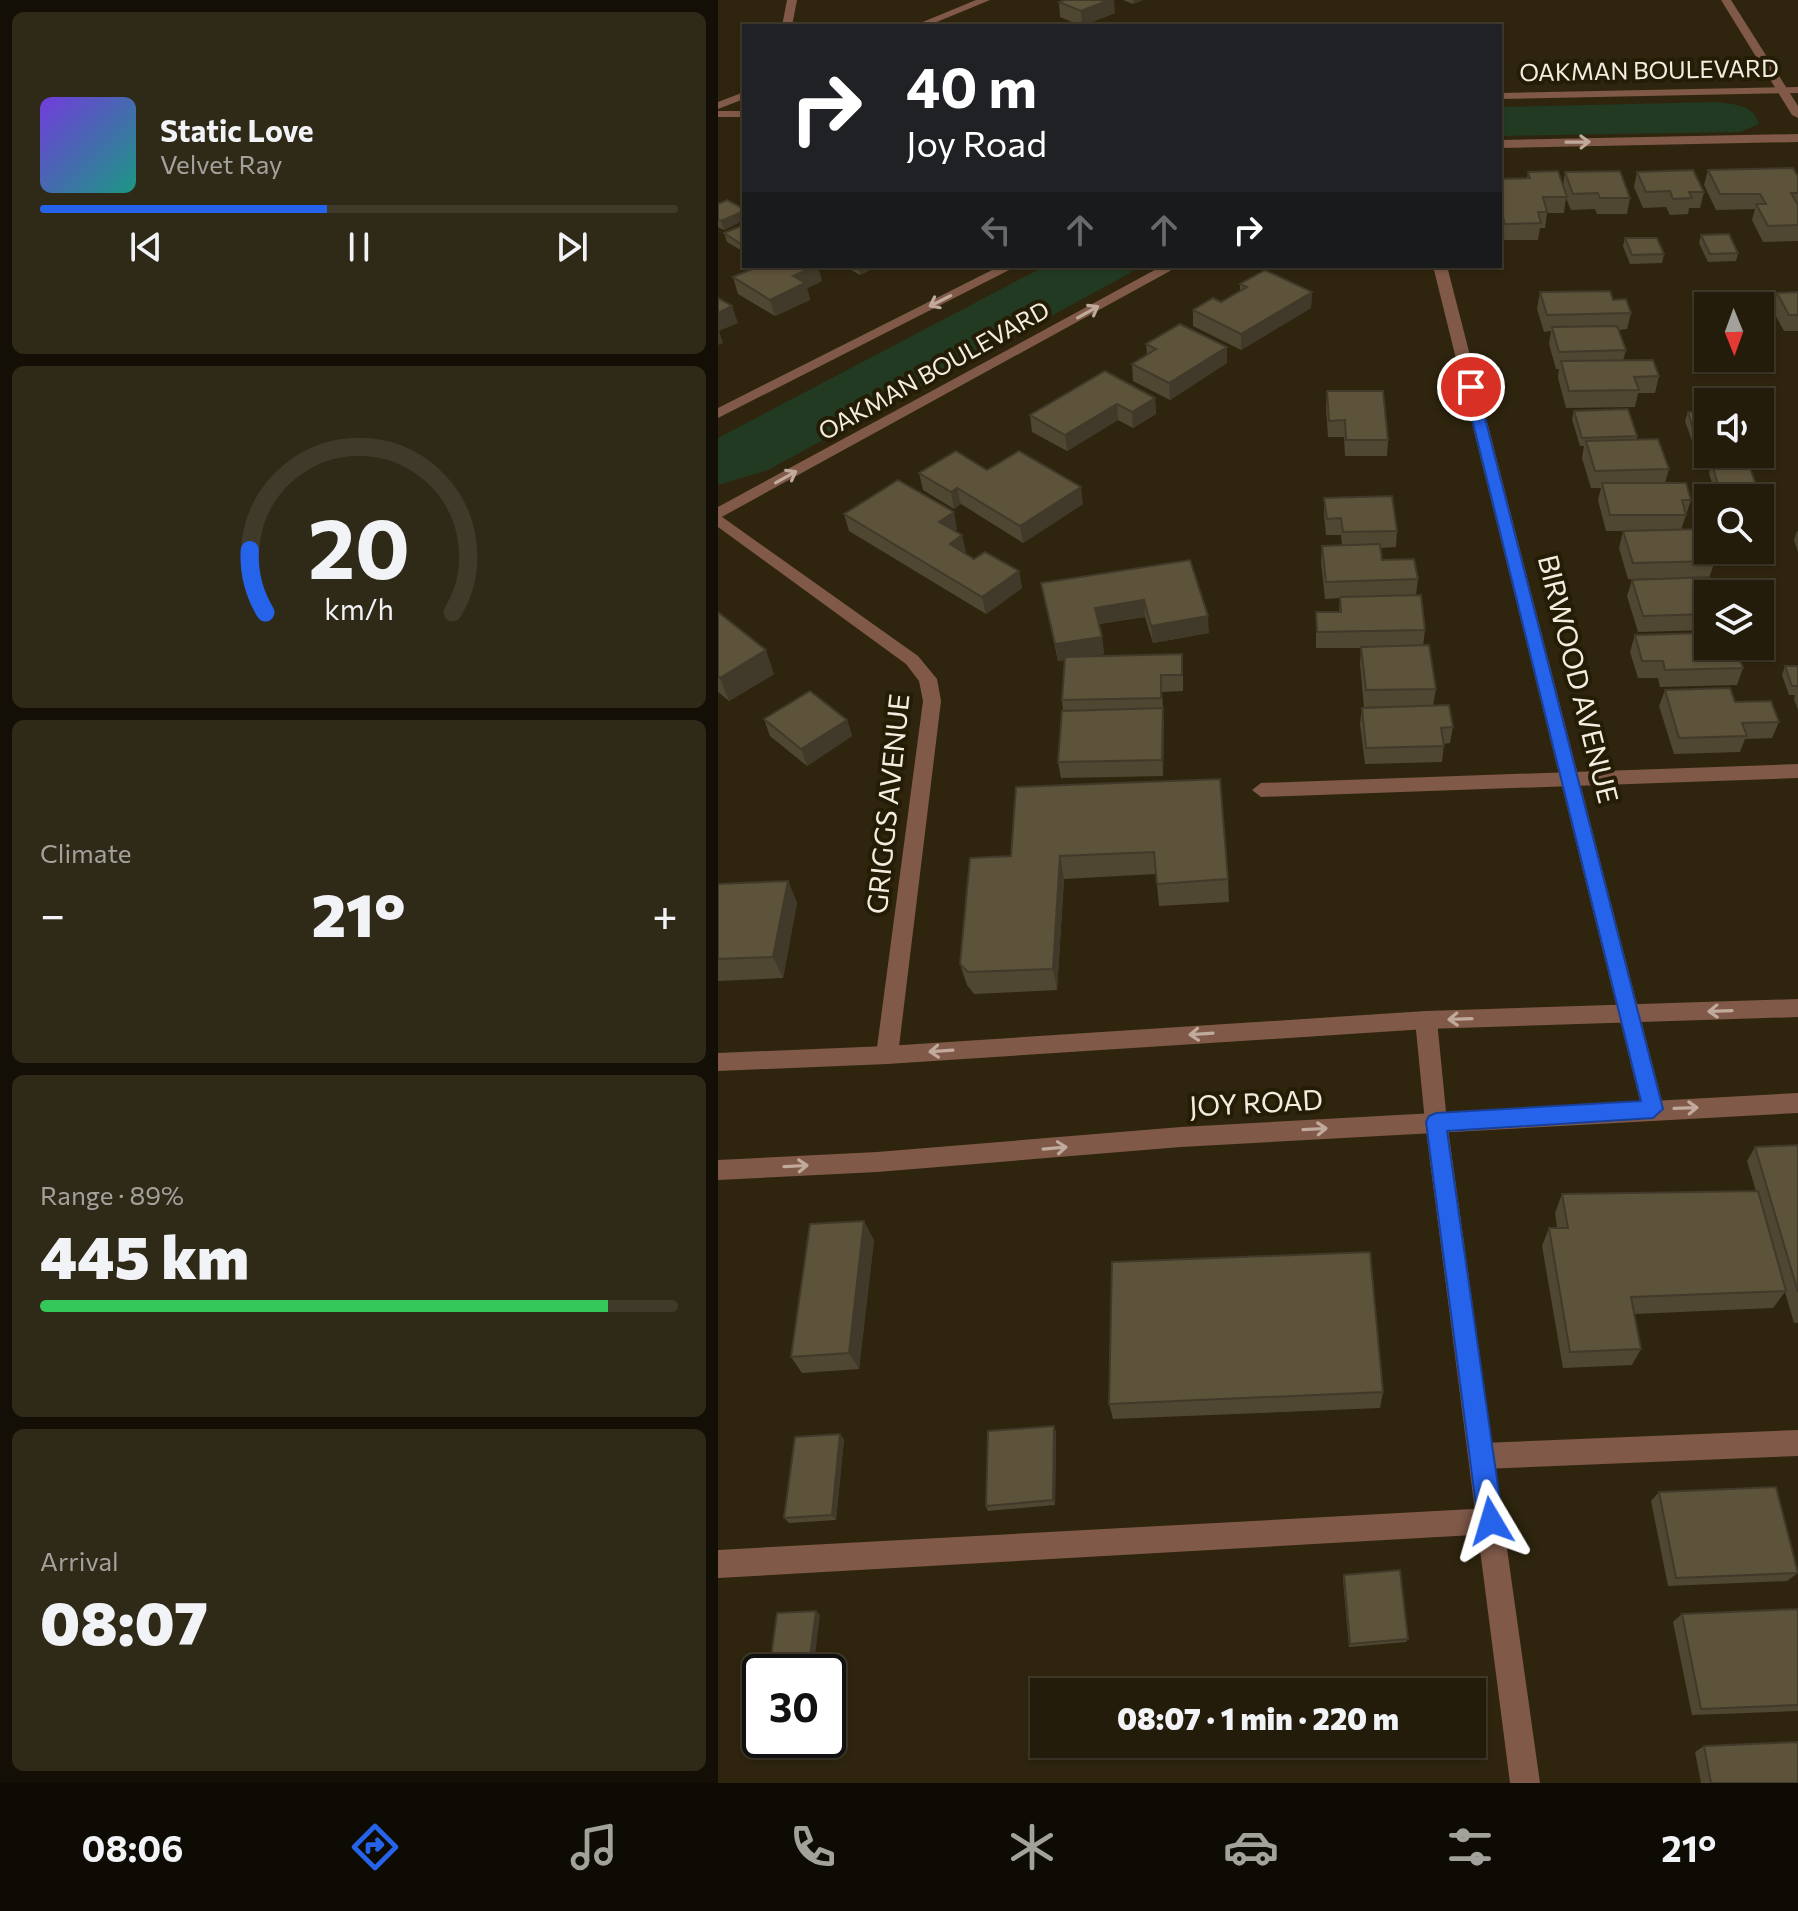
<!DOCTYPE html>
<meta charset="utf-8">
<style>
:root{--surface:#231c0a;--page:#2f2918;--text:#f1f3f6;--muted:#a3a19c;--line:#403a2b;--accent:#2563eb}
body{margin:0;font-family:Commissioner,sans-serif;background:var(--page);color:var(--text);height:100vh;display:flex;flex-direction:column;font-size:30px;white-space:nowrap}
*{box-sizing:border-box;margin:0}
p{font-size:26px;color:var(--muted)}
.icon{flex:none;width:44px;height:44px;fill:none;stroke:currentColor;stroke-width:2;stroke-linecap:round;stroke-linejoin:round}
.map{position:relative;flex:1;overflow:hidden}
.details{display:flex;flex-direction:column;gap:12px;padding:12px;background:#130f06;width:718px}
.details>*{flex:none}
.hud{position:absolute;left:24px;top:24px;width:760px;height:244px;border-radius:0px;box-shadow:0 2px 6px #0004,0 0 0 2px var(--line);background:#202124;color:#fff;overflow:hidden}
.needle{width:52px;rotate:179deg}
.tools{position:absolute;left:976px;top:292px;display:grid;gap:16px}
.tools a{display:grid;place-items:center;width:80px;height:80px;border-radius:0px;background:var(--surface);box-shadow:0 2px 6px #0004,0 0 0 2px var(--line);font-size:40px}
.speed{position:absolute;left:24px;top:1654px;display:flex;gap:16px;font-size:40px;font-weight:700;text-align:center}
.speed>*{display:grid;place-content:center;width:104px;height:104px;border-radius:50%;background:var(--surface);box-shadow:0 2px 6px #0004,0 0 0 2px var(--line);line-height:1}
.speed .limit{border:4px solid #111;border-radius:12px;background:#fff;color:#111}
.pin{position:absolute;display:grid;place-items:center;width:68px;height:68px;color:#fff;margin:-34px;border:4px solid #fff;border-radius:50%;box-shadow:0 2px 8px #0007}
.me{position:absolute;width:88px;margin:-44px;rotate:353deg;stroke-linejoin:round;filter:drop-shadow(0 0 6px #0008)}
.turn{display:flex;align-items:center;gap:28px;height:168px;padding:0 32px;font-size:36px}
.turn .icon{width:104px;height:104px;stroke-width:2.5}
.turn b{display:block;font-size:56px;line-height:68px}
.lanes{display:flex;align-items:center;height:76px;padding:0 32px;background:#0003;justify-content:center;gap:40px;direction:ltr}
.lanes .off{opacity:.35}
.big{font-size:60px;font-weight:800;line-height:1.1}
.details .card{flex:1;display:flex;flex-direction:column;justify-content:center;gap:12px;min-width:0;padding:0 28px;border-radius:12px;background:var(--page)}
.details .dial{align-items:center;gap:0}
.dial svg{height:208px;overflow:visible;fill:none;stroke:var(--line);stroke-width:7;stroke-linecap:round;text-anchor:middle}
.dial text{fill:var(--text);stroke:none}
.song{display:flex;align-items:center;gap:24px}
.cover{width:96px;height:96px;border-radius:12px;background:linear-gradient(135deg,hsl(260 70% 55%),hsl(170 70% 35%))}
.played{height:8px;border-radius:4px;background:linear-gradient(90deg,var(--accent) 45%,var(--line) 45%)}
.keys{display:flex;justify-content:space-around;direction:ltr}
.heat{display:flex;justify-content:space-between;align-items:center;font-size:44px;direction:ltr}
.charge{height:12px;border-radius:6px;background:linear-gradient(90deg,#34c759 89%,var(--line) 0)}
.trip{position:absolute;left:312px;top:1678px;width:456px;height:80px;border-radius:0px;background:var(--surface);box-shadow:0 2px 6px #0004,0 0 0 2px var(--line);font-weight:800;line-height:80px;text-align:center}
.dock{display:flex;height:128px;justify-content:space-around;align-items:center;background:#0e0b04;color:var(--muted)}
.dock .icon{width:56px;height:56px}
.dock .on{color:var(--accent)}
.dock b{font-size:36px;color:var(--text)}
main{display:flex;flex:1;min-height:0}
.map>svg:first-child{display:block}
</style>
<main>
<section class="details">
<div class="card">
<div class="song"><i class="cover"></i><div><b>Static Love</b><p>Velvet Ray</p></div></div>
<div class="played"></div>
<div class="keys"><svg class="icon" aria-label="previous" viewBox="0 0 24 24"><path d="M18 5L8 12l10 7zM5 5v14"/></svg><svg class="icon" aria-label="pause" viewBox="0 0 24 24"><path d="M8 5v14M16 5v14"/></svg><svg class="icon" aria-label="next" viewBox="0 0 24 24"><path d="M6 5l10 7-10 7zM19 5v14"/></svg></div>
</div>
<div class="card dial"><svg viewBox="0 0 100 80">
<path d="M14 69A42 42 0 1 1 86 69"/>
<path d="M14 69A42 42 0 0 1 8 45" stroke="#2563eb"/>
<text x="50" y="56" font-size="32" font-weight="700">20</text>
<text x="50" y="72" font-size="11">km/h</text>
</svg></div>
<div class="card"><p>Climate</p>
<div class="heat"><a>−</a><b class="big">21°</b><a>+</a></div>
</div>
<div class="card"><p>Range · 89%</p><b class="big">445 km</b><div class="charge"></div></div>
<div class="card"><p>Arrival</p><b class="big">08:07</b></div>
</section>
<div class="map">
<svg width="1080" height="1783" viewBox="0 0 1080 1783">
<rect width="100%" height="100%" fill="#2f250e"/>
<!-- green -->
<g fill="#223a22">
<path d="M999 102C1015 104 1037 105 1041 124L1022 132 782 136V107Z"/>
<polygon points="327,266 425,266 50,470 0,485 0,438"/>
</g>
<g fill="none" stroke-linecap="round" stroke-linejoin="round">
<!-- service -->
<g fill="#805949" fill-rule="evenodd">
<polygon points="1080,764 1080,778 543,797 534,790 543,783"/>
<polygon points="1080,1430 1080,1456 764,1469 755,1465 751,1456 755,1447 764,1443"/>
<polygon points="773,1508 783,1511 786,1521 783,1531 773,1534 0,1578 0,1550"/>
</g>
<!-- minor -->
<g fill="#805949" fill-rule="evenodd">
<polygon points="69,0 79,0 74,26 64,26"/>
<polygon points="1003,0 1013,0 1080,106 1080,118 1074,115"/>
<rect x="0" y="111" width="26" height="6"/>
<polygon points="715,266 729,266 946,1109 943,1116 935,1119 927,1116 924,1109"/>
<polygon points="0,514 200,656 219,679 223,701 180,1055 177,1062 169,1064 161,1062 158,1055 205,701 201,681 188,664 0,527"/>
<polygon points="708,1011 716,1014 719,1020 729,1122 822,1783 792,1783 707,1122 697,1020 700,1014"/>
</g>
<!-- tertiary -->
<g fill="#805949" fill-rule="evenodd">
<polygon points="258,0 272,0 209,26 195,26"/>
<polygon points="1080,87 1080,93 782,99 782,93"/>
<polygon points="26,92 26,99 0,109 0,102"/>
<polygon points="1080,134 1080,142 782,148 782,140"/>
<polygon points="282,266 299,266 0,418 0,408"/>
<polygon points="444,266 461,266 0,519 0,507"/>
<polygon points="1080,999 1080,1017 708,1029 169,1064 0,1071 0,1053 169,1046 708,1011"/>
<polygon points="1080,1093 1080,1113 463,1147 159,1172 0,1180 0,1160 159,1152 463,1127"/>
</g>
</g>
<!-- wall -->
<g fill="#504732">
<polygon points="405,0 425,0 415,4"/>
<polygon points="341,2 397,13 364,26 342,17"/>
<polygon points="990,170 1080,176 1080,241 1045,242 1034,220 1037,209 998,210 986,185"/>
<polygon points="810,172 845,186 847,172 912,198 909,214 879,214 877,209 853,210 848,198 846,213 829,213 827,228 822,228 820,240 784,240 782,231 782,179 809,178"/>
<polygon points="919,172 986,192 982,208 971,208 970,214 952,215 948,207 925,208 916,187"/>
<polygon points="0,204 26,209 26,220 6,230 0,227"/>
<polygon points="26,225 26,252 9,242 6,233"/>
<polygon points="983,235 1020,253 1018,261 990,262 981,243"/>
<polygon points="907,238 946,254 944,263 912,264 905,246"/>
<polygon points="126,266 160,266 142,275"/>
<polygon points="15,277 104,281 89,288 92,300 57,316 20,294"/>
<polygon points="522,284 594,292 593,308 523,350 475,326 475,310 503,302 522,291"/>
<polygon points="822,292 895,300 913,313 909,329 900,330 908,350 905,361 941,376 937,393 920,393 917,407 848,408 840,378 841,369 838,369 831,344 833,331 826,332 819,309"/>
<polygon points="1080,292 1080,331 1066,331 1054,309 1059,293"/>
<polygon points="428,344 509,347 509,363 452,400 415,381 414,364 429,355"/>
<polygon points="609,391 670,440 669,456 627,456 626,437 610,437 608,408"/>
<polygon points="437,398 438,414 415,428 400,420 349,451 314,432 312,415"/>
<polygon points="856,411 919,436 919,440 951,469 947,483 973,500 963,530 997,561 991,578 990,630 920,632 909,596 914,580 956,578 910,579 901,548 905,531 888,531 880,500 883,488 873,488 864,458 866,446 862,446 854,419"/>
<polygon points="970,412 990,412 990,444 975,444 967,421"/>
<polygon points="994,464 1038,485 1035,494 997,494 991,473"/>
<polygon points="269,470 365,504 305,543 243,504 236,509 205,490 201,473"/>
<polygon points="606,498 679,531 678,547 663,548 664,560 700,579 698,595 707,630 705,646 718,689 715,706 646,707 642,664 643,648 598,648 598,612 621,612 622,598 607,599 603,562 604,546 624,545 623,535 608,535 606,514"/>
<polygon points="1042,502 1057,530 1054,539 1042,539"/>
<polygon points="126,514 239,529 237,531 248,552 247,553 256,559 301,571 304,588 268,614 131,531"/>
<polygon points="1079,531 1080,531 1080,552 1076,540"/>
<polygon points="472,560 491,633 435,643 427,617 381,624 384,637 386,654 365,657 465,671 465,691 444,692 446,725 445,776 343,778 340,762 345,711 344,700 347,660 340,661 323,583"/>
<polygon points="0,612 56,674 11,701 0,692"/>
<polygon points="917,635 1025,668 1019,685 942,687 940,678 920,678 912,652"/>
<polygon points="1067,666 1080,666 1080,710 1076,699 1077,695 1071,695 1064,675"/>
<polygon points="947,690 1017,702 1061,722 1054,738 1027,739 1022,752 956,754 941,706"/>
<polygon points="644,708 735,727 732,743 726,744 724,762 647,764 642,724"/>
<polygon points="46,719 129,720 134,736 89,766 52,736"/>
<polygon points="502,779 510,879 511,902 441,906 438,874 346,879 339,990 256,994 249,985 242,964 293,856"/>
<polygon points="70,881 79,903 65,978 0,981 0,884"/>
<polygon points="1080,1145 1080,1323 1076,1323 1067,1292 1055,1308 916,1314 923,1349 914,1365 845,1368 824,1246 831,1228 839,1228 837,1213 844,1194 1038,1191 1029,1161 1037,1147"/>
<polygon points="156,1240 141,1369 84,1373 73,1357"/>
<polygon points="665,1392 662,1408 395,1419 391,1404"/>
<polygon points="338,1431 337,1505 270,1511 268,1506"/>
<polygon points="126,1439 118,1520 71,1523 66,1518"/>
<polygon points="941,1492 1080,1573 1069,1581 950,1586 933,1501"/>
<polygon points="626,1575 690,1639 688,1642 631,1647 625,1580"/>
<polygon points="1080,1609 1080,1711 974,1715 955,1622 964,1614"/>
<polygon points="986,1746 1080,1783 983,1783 977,1752"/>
</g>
<!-- shaded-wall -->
<g fill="#413929">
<polygon points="391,0 396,0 397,13 364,26 363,11"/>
<polygon points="415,0 425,0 415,4"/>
<polygon points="26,211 26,220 6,230 3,221"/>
<polygon points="98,266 100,266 104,281 89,288 92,300 57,316 52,300 75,276"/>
<polygon points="140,266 160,266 142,275"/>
<polygon points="594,292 593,308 523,350 523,334"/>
<polygon points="14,306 20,323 1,331 5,343 0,345 0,313"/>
<polygon points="509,347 509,363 452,400 451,383"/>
<polygon points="437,398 438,414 415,428 414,412"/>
<polygon points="399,404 400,420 349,451 347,435"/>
<polygon points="363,487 365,504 305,543 302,526"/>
<polygon points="239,488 243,504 236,509 233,492"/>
<polygon points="236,512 239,529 225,539 221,522"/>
<polygon points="244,535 248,552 235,561 232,544"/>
<polygon points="301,571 304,588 268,614 264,597"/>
<polygon points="426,600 427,617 379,624 377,608"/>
<polygon points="490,616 491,633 435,643 433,626"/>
<polygon points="384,637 386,654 340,661 337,644"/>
<polygon points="48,650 56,674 11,701 2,678"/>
<polygon points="445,708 446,725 445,776 444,760"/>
<polygon points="129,720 134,736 89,766 83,749"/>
<polygon points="342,856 346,879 339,990 335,969"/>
<polygon points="70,881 79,903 65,978 55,957"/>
<polygon points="146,1221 156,1240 141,1369 131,1353"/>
<polygon points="336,1426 338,1431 337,1505 335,1500"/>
<polygon points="122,1434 126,1439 118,1520 114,1515"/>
<polygon points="98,1611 102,1615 95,1672 90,1672"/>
</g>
<!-- building -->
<g fill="#5d523a" stroke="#413929" stroke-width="2">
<polygon points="347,0 391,0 363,11 341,2"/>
<polygon points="1075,168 1080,176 1080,193 1073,193 1080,205 1080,225 1050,226 1038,204 1048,204 1042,194 1002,194 990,170"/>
<polygon points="975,170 986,192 971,192 974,198 955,199 952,191 928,192 919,172"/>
<polygon points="840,171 849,197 825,197 829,212 820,212 823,223 787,224 782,207 782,179 812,178 810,172"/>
<polygon points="902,171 912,198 882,198 880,193 855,194 847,172"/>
<polygon points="9,200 26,209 26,211 3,221 0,220 0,204"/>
<polygon points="26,225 26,243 23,244 6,233"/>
<polygon points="1011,234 1020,253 992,254 983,235"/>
<polygon points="907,238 939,238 946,254 914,255"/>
<polygon points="41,266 98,266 75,276 87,283 52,300 15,277"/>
<polygon points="547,270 594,292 523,334 475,310 495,298 503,302 529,287 522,284"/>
<polygon points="892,291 895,300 908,299 913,313 829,315 822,292"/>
<polygon points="1080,292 1080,315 1071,315 1059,293"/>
<polygon points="0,298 14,306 0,313"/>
<polygon points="462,324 509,347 451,383 414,364 438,349 428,344"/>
<polygon points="899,326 908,350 841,352 834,327"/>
<polygon points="935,360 941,376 916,377 921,390 851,391 843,361"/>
<polygon points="387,371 437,398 414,412 399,404 347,435 312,415"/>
<polygon points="609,391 665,391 670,440 628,440 627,420 611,421"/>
<polygon points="910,409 919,436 864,438 856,411"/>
<polygon points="970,412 990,412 990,435 977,435"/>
<polygon points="940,439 951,469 877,471 868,441"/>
<polygon points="238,451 269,470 301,451 363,487 302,526 239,488 233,492 201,473"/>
<polygon points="994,464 1031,465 1038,485 1000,485"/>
<polygon points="180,480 236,512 221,522 244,535 232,544 256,559 267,552 301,571 264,597 126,514"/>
<polygon points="884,483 968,483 973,500 964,500 968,515 892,515"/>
<polygon points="674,496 679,531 625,532 623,518 609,519 606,498"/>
<polygon points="1042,502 1045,502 1057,530 1042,530"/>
<polygon points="985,529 990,542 990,550 993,550 997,561 915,563 905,531"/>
<polygon points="662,544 664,560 696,559 700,579 608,582 604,546"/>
<polygon points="472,560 490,616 433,626 426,600 377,608 384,637 337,644 323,583"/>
<polygon points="991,577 997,594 990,594 990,614 925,616 914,580"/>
<polygon points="703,595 707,630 599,632 598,612 623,612 622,597"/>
<polygon points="0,612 48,650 2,678 0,676"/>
<polygon points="990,633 990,646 1017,646 1025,668 947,670 945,661 924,661 917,635"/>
<polygon points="711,645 718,689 648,690 643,647"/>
<polygon points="464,654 464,675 443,675 443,698 344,700 347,657"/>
<polygon points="1067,666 1080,666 1080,686 1074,686"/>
<polygon points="1012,688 1017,702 1053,701 1061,722 1024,723 1029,736 961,738 947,690"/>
<polygon points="92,691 129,720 83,749 46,719"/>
<polygon points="731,705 735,727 723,728 726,746 648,748 644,708"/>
<polygon points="445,708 444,760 340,762 344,711"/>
<polygon points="502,779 510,879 439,884 436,852 342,856 335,969 250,972 242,964 252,858 293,856 298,787"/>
<polygon points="70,881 55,957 0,959 0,884"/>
<polygon points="1080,1145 1080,1292 1037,1147"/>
<polygon points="1040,1191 1068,1291 913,1297 923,1349 852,1352 831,1228 850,1228 844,1194"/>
<polygon points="146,1221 131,1353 73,1357 92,1224"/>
<polygon points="652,1252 665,1392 391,1404 394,1262"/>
<polygon points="336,1426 335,1500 268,1506 270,1431"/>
<polygon points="122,1434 114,1515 66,1518 77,1437"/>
<polygon points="1058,1487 1080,1573 958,1578 941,1492"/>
<polygon points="682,1570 690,1639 632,1644 626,1575"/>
<polygon points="1080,1609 1080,1705 983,1709 964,1614"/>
<polygon points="98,1611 90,1672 51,1672 59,1613"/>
<polygon points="1080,1742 1080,1783 993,1783 986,1746"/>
</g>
<!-- one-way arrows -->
<defs><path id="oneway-shaft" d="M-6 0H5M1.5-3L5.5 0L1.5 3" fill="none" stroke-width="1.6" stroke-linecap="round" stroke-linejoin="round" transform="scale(2)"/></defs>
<g stroke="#bfaa9c">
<use href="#oneway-shaft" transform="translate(860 142) rotate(-1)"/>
<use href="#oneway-shaft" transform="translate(222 301) rotate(153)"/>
<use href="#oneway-shaft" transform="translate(370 312) rotate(-29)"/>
<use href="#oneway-shaft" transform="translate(68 477) rotate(-29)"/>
<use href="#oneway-shaft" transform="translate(1002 1011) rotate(178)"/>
<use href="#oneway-shaft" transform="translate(742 1019) rotate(178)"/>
<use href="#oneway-shaft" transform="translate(483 1034) rotate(176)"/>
<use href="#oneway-shaft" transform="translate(223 1051) rotate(176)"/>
<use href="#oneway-shaft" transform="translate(968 1108) rotate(-2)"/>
<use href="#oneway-shaft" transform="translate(597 1129) rotate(-3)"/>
<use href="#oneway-shaft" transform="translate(337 1148) rotate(-5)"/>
<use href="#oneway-shaft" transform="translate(78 1166) rotate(-3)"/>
</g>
<!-- route -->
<polygon fill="#2563eb" stroke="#184099" stroke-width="2" points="753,383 759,387 945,1109 935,1118 729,1131 785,1521 781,1529 773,1533 764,1529 760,1521 708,1122 711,1116 718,1113 923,1101 746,387"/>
<g text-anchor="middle" stroke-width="8" stroke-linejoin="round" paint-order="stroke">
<!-- far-street labels -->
<g font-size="24" fill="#f3eddf" stroke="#251c05">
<text transform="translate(931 71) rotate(-1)" y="8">OAKMAN BOULEVARD</text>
<text transform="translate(216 371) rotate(-29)" y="8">OAKMAN BOULEVARD</text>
</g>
<!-- street labels -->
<g font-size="28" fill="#f3eddf" stroke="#251c05">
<text transform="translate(860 679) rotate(76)" y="10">BIRWOOD AVENUE</text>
<text transform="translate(170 804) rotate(-84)" y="10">GRIGGS AVENUE</text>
<text transform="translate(538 1103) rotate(-3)" y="10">JOY ROAD</text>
</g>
</g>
</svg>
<div class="tools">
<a><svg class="needle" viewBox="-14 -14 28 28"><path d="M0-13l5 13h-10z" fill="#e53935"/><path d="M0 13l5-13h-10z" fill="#a3a19c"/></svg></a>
<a><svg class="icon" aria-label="sound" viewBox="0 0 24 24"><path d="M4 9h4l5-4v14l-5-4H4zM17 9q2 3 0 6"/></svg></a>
<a><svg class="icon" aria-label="search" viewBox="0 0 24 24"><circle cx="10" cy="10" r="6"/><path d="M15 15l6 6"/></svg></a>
<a><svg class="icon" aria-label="layers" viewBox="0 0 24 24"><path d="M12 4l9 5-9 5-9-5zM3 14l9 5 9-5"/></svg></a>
</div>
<div class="speed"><div class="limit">30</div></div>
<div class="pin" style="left:753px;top:387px;background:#d93025"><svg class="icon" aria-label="arrive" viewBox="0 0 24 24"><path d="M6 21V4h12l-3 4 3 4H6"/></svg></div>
<svg class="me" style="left:773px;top:1521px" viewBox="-20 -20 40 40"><path d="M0-17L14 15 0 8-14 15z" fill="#2563eb" stroke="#fff" stroke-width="4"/></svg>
<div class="trip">08:07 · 1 min · 220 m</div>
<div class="hud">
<div class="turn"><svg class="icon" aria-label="right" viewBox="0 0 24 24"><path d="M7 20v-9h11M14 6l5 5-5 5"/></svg><div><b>40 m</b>Joy Road</div></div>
<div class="lanes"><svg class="icon off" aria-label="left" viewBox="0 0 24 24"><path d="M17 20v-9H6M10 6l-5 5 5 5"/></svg><svg class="icon off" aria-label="ahead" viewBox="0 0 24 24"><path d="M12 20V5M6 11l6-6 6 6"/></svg><svg class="icon off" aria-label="ahead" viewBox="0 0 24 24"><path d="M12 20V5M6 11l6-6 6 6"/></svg><svg class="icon" aria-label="right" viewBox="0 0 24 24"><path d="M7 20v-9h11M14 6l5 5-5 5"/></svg></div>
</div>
</div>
</main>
<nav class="dock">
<b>08:06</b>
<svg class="icon on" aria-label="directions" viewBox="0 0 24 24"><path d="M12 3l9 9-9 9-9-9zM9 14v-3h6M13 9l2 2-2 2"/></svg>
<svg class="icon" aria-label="music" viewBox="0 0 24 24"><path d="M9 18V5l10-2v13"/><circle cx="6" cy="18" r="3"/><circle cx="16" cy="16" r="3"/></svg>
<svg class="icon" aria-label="phone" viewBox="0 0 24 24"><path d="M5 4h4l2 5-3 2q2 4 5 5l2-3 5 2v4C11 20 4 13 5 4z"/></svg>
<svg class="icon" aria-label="climate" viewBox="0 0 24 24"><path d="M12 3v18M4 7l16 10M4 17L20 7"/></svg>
<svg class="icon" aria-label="car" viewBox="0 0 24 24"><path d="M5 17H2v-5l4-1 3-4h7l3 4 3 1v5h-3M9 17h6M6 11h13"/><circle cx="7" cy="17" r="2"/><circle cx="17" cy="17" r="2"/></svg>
<svg class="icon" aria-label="filters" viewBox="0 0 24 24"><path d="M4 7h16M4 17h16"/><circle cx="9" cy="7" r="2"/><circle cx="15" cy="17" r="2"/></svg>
<b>21°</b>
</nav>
